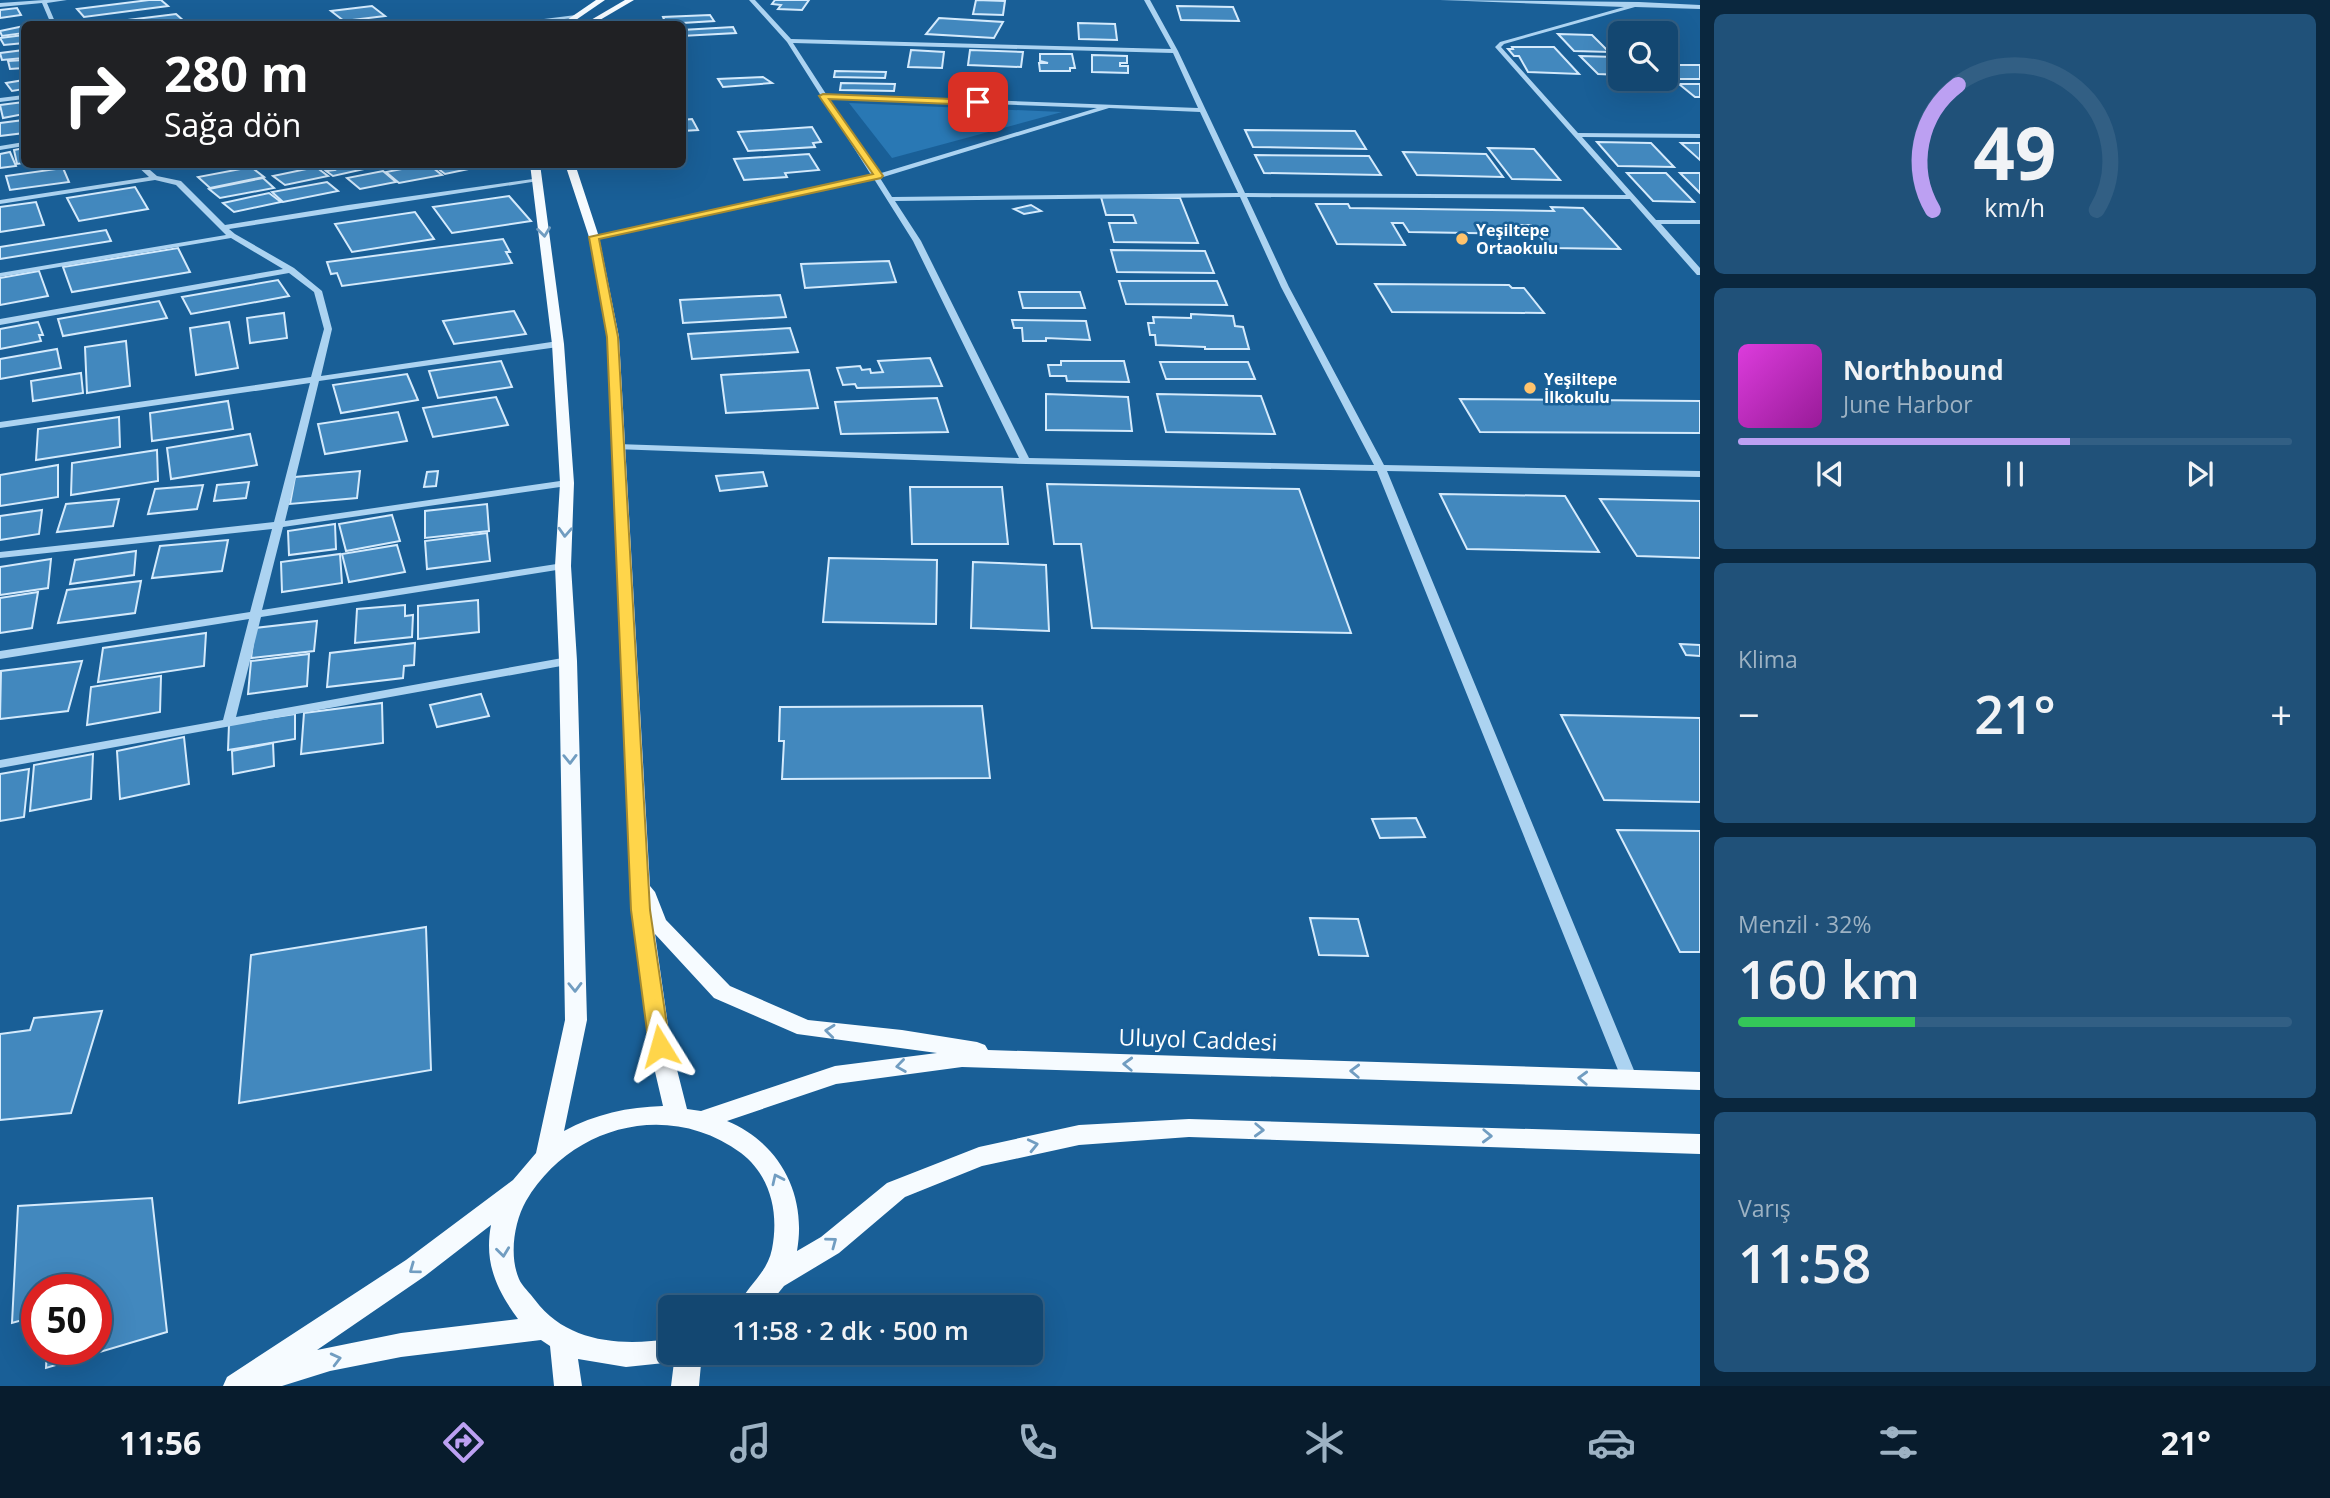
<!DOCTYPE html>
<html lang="tr">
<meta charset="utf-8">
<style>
:root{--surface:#134771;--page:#205179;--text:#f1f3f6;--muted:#9db2c3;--line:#325f84;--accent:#bca0f2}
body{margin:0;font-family:"Open Sans",sans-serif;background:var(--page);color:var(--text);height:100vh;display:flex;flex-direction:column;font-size:26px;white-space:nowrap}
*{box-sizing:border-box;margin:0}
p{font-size:23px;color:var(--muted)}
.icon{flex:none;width:38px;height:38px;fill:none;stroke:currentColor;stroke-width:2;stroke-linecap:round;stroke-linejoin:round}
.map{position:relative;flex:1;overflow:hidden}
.panel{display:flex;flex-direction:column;gap:14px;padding:14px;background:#0a273e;width:630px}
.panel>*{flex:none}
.hud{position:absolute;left:21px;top:21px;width:665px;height:147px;border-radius:10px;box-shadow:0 7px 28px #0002,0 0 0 2px var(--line);background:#202124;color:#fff;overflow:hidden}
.tools{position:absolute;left:1608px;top:21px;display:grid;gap:14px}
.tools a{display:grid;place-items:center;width:70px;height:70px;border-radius:10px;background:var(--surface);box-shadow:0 7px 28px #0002,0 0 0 2px var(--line);font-size:35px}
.speed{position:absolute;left:21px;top:1274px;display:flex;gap:14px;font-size:35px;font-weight:700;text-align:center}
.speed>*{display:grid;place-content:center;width:91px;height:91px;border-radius:50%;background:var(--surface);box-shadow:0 7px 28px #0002,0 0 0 2px var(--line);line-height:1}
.speed .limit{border:10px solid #d22;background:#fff;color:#111}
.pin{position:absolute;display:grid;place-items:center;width:60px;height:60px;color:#fff;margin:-30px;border-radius:14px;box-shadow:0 4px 10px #0006}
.me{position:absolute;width:77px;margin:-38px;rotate:352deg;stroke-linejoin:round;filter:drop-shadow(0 0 5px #0008)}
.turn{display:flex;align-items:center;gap:24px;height:147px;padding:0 28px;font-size:32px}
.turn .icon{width:91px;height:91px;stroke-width:2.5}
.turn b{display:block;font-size:49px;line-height:60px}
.big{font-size:52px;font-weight:600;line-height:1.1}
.panel .widget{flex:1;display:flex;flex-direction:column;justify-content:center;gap:10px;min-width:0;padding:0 24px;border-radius:10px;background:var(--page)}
.panel .dial{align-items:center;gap:0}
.dial svg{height:182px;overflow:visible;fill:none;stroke:var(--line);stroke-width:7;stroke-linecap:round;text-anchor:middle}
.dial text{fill:var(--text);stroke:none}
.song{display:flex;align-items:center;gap:21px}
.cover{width:84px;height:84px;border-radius:10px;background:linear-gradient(135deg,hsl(300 70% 55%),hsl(300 70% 35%))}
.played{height:7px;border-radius:4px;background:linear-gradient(90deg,var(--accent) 60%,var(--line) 60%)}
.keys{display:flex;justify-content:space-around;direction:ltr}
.heat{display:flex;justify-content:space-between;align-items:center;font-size:38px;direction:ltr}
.charge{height:10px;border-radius:5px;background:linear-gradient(90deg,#34c759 32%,var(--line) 0)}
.trip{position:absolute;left:658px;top:1295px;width:385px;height:70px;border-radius:10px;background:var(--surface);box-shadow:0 7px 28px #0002,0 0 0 2px var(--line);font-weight:600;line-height:70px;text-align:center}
.dock{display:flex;height:112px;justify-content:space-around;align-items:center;background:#081c2d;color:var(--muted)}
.dock .icon{width:49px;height:49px}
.dock .selected{color:var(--accent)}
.dock b{font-size:32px;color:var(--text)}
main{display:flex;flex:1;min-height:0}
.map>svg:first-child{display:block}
</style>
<main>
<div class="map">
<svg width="1700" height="1386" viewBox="0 0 1700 1386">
<rect width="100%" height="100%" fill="#195f97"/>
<!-- green -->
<polygon fill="#2978b4" points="849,103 1062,112 892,158"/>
<!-- building -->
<g fill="#4288be" stroke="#d4eafc" stroke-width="2">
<polygon points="149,0 161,0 168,6 84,17 77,9"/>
<polygon points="775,0 809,0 802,10 778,9 781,5 772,4"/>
<polygon points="976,0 1005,1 1003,15 973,14"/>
<polygon points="372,6 385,16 344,21 331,11"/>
<polygon points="1177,6 1233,7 1239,21 1181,20"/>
<polygon points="17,8 21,15 0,18 0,10"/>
<polygon points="176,14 185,22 163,24 95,24"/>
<polygon points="710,15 714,21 666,24 663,17"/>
<polygon points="939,18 1003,22 994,38 926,34"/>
<polygon points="1078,23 1115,24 1117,40 1079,39"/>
<polygon points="24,26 24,33 2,36 0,31"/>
<polygon points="733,27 736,33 682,36 682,30"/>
<polygon points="1558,34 1592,35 1609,52 1574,51"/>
<polygon points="24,35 24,43 4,45 0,38"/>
<polygon points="1512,47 1554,47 1579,74 1528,72 1519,56 1514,56 1508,49 1513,49"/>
<polygon points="24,50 24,58 2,60 0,53"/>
<polygon points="911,50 944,52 942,68 908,67"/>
<polygon points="970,50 1023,52 1021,67 968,65"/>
<polygon points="1040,54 1072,54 1075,68 1070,68 1070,71 1040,71 1039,63 1048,63 1040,61"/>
<polygon points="1092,55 1127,56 1127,63 1120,63 1120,66 1128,66 1128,73 1092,72"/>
<polygon points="1580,56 1616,57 1620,61 1620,75 1598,74"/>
<polygon points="24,60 24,68 10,69 8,61"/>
<polygon points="1666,65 1700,65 1700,79 1673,79 1666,73"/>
<polygon points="835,71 886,72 885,78 834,77"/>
<polygon points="763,77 772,83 723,87 718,79"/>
<polygon points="24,80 24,89 12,91 6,83"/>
<polygon points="841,83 895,84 894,91 840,90"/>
<polygon points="1679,84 1700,84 1700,97 1695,97"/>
<polygon points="24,102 24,114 3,118 0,105"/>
<polygon points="692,119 698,130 682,131 682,120"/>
<polygon points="24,120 24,133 0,136 0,123"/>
<polygon points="812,127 821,142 813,143 815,147 748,151 738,132"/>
<polygon points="1245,130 1355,131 1366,149 1253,147"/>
<polygon points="1597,142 1651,143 1674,167 1618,166"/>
<polygon points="1681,143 1700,143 1700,160"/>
<polygon points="24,148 24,163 17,164 14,150"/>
<polygon points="1488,148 1534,149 1560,180 1512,179"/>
<polygon points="10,152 16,166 0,168 0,154"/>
<polygon points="1403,152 1486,154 1503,177 1417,175"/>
<polygon points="809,154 819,170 785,173 787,177 744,180 734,159"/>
<polygon points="1255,155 1369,156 1381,175 1264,173"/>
<polygon points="335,164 376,164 378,166 333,176 326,171 334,170 328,166"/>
<polygon points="428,164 442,175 399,183 386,172"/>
<polygon points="432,164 480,164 483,166 445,174"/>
<polygon points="251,167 264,177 210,188 198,177"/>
<polygon points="316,167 328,176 285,185 273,176"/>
<polygon points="63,168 69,182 10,190 6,176"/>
<polygon points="383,171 396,182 360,189 347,178"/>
<polygon points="1627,173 1666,173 1694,202 1653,201"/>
<polygon points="1680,173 1700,173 1700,193"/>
<polygon points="263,178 274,188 220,198 209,189"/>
<polygon points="327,182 338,191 283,202 272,192"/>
<polygon points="135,187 148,209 79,221 67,198"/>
<polygon points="269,193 281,202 234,212 223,203"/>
<polygon points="509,196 531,221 452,233 433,207"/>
<polygon points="1101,197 1180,198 1198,243 1114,242 1109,223 1136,223 1133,215 1106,215"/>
<polygon points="36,202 44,225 0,232 0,207"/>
<polygon points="1316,204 1348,204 1350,208 1554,211 1551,207 1583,208 1620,249 1549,248 1531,225 1522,225 1529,234 1409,232 1403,223 1392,223 1405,245 1337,244"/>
<polygon points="1031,205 1041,211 1024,214 1014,209"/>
<polygon points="415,212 434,239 352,252 335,224"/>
<polygon points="106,230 111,241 0,259 0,247"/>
<polygon points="503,239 510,252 506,252 512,263 342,286 337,273 331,274 327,262"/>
<polygon points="178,248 190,272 72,292 63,267"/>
<polygon points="1111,250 1205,251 1214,273 1117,272"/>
<polygon points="889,261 896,282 805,288 801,264"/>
<polygon points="39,271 48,296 0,305 0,278"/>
<polygon points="278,280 289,296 191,314 182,297"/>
<polygon points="1119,281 1217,281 1227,305 1126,304"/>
<polygon points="1375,284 1509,285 1512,288 1524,288 1544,313 1392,312"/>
<polygon points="1019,292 1080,292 1085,308 1023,308"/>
<polygon points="780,295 786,317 683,323 680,300"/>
<polygon points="159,301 167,318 63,336 58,319"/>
<polygon points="514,311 526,334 454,344 443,321"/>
<polygon points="284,313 287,338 250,343 247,318"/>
<polygon points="1191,314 1233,316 1235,326 1243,327 1249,349 1205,349 1205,347 1156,345 1155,335 1150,335 1148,323 1154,323 1153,317 1191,318"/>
<polygon points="1012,320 1086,321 1090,340 1046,338 1046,341 1023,341 1022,328 1014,328"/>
<polygon points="38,322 43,335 39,335 41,341 0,349 0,329"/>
<polygon points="229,322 238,368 196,375 190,328"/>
<polygon points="790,328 798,352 692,359 688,334"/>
<polygon points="126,341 130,386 87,393 85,347"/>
<polygon points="57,349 61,368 0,379 0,359"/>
<polygon points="930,358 942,386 857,388 855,384 843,385 837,368 860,366 862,370 870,369 871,373 883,372 878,361"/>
<polygon points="501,361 512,387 438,398 429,371"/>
<polygon points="1061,361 1124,361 1129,382 1067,381 1066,376 1050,376 1048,365 1061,365"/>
<polygon points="1160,362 1248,362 1255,379 1166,379"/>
<polygon points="809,370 818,408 726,413 721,375"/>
<polygon points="81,373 83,393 33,401 31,381"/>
<polygon points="407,374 418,400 341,413 333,385"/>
<polygon points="1046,394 1128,397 1132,431 1046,430"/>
<polygon points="1157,394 1261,396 1275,434 1166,432"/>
<polygon points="496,397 508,425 433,437 423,408"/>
<polygon points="937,398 948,432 841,434 835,402"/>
<polygon points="1460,399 1700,401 1700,433 1480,432"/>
<polygon points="228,401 233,429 152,441 150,413"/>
<polygon points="398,412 407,441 325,454 318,424"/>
<polygon points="119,417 120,447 36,460 38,429"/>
<polygon points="250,434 257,465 171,479 167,448"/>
<polygon points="157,450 158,481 71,495 72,463"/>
<polygon points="58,465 58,497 0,506 0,475"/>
<polygon points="360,471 357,498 290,504 295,477"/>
<polygon points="438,471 436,486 424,487 427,472"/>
<polygon points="763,472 767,486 720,491 716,476"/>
<polygon points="249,482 246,498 214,501 217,485"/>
<polygon points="1047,484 1299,489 1351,633 1092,628 1081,544 1054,544"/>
<polygon points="203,485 197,509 148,514 155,489"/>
<polygon points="910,487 1002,487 1008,544 912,544"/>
<polygon points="1440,494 1565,496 1599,552 1467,549"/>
<polygon points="119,499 113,526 57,532 66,504"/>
<polygon points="1600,499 1700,501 1700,558 1637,556"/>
<polygon points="487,504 489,531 425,538 425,511"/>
<polygon points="42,510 39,534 0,540 0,516"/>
<polygon points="392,515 400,541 346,551 339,524"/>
<polygon points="335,524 336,549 289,555 288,531"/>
<polygon points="487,533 490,561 427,569 425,541"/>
<polygon points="228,540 222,571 152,578 160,546"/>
<polygon points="397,545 405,572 349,582 342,554"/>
<polygon points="136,551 134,575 70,584 75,560"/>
<polygon points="340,554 342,583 282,592 281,562"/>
<polygon points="829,558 937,560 936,624 823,622"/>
<polygon points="51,559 48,588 0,595 0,567"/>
<polygon points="973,562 1046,565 1049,631 971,628"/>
<polygon points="141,581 135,613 58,623 67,590"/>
<polygon points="38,592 32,628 0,633 0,598"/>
<polygon points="478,600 479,632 418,639 418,606"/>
<polygon points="405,605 405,616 413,615 412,637 355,643 357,609"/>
<polygon points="317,621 314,651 251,658 255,628"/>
<polygon points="206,633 204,666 98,682 103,648"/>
<polygon points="415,643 414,665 404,666 403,678 327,687 330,653"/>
<polygon points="1680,644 1700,645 1700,656 1686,655"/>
<polygon points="309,654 307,686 248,694 251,661"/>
<polygon points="82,661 68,711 0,719 1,671"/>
<polygon points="161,676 160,712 87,725 91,687"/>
<polygon points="481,694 489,716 437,727 430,705"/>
<polygon points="382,703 383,743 301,754 304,713"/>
<polygon points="982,706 990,778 782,779 784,741 779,741 780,707"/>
<polygon points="295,714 295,739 228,750 229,724"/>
<polygon points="1561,715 1700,718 1700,802 1604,800"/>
<polygon points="184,737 189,784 120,799 117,751"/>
<polygon points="273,743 274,766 233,774 232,751"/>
<polygon points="93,754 91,799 30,811 34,765"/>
<polygon points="29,769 24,817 0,821 0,774"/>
<polygon points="1416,818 1425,837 1380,838 1372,819"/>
<polygon points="1617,830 1700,831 1700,952 1680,952"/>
<polygon points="1310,918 1358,919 1368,956 1319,955"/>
<polygon points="426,927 431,1070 239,1103 251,955"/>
<polygon points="102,1011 71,1113 0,1120 0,1034 30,1030 34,1018"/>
<polygon points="152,1198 167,1332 46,1368 47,1349 96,1349 96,1290 37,1290 37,1316 12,1323 18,1206"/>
</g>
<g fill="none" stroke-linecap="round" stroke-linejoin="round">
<!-- minor -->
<g fill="#acd3f1" fill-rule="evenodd">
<polygon points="44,0 67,0 47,3 56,24 51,24 42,3 0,7 0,3"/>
<path d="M749 0H755L791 39 1171 49 1144 0H1150L1178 51 1245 193 1626 195 1495 47 1500 42 1624 7 1440 0 1639 2 1700 5V9L1635 7 1504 44 1501 47 1578 133 1700 134V138L1582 137 1656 220H1700V224H1661L1700 268V275H1697L1630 199 1247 197 1289 287 1384 465 1700 471V477L1387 471 1638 1080 1636 1084 1630 1086 1624 1084 1622 1080 1377 471 1026 464 614 449V445L617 444 1019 458 913 241 874 179 594 239 590 237 871 175 787 42ZM793 43 1173 53 1198 108 826 94ZM829 98 1097 108 878 174ZM1109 108 1200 112 1238 193 892 197 880 178ZM1240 197 1281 287 1374 465 1029 458 921 241 895 201Z"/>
<polygon points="576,15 574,18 516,24 503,24"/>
<polygon points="24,95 24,99 0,102 0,98"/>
<polygon points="24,142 24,146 0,150 0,146"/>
<polygon points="135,164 143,164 157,176 181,181 225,225 348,205 540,178 542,179 538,181 229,229 235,234 294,268 322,291 332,329 321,376 558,341 562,344 558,347 319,381 285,521 567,480 572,483 567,486 283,527 262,610 563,563 568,566 563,569 261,617 236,717 568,657 572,658 574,661 572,664 0,768 0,760 223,720 249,619 0,659 0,651 250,612 272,529 0,558 0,552 274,522 310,383 0,428 0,422 311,377 324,329 314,292 289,273 0,325 0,319 283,269 231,238 0,277 0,273 226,235 176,185 155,180 0,204 0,200 149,177"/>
</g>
<!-- major -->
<g fill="#f6fbff" fill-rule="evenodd">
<polygon points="596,0 605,0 570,24 561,24"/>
<polygon points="625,0 634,0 593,24 584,24"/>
<path d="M530 164H540L564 344 574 483 571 566 577 661 587 1020 564 1131C595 1114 628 1107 663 1106L649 1046 631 910 607 337 589 237 565 164H575L599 237 619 337 650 886 655 892 666 920 730 986 808 1020 902 1030 977 1042 985 1045 988 1050 1700 1072V1090L962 1067 836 1084 727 1121C780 1143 807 1195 797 1251L821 1237 887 1183 979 1147 1079 1125 1189 1119 1700 1134V1154L1189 1137 1079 1145 982 1166 905 1197 839 1253 784 1286 767 1307H738C747 1285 767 1274 772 1249 779 1213 771 1176 741 1153 669 1100 571 1125 526 1201 514 1222 509 1256 519 1279 522 1286 530 1293 535 1300 567 1343 621 1346 670 1339V1353H702L699 1386H671L674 1362 626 1367 578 1359 582 1386H554L550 1346 541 1340 401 1357 330 1371 282 1386H223L227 1377 406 1260 513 1180 536 1153 565 1020 559 661 555 566 560 483 552 344ZM655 934 714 998 797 1034 937 1053 835 1066 701 1111 687 1109 671 1046ZM491 1225C484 1262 496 1289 518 1319L401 1333 317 1350 425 1276Z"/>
</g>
</g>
<!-- one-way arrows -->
<defs><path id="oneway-chevron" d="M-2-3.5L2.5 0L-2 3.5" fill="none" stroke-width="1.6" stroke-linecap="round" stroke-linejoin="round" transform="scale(1.75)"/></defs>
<g stroke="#719dc1">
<use href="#oneway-chevron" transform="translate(544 232) rotate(83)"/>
<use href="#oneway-chevron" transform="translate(565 532) rotate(93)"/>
<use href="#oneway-chevron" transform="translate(570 759) rotate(89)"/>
<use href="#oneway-chevron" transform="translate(575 987) rotate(89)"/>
<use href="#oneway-chevron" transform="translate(830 1031) rotate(-174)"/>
<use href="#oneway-chevron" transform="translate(1128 1064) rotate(-178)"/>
<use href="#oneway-chevron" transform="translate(901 1066) rotate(172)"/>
<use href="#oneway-chevron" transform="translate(1355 1071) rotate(-178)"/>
<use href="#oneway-chevron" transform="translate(1583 1078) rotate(-178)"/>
<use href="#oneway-chevron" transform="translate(1259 1130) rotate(2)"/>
<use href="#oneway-chevron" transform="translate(1487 1136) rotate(2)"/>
<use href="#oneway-chevron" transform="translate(1033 1145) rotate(-13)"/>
<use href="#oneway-chevron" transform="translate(777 1179) rotate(-115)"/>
<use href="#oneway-chevron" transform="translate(832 1242) rotate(-37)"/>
<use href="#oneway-chevron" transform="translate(503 1252) rotate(83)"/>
<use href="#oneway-chevron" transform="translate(414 1269) rotate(144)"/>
<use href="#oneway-chevron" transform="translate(336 1359) rotate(-14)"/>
</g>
<!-- route -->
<polygon fill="#ffd54a" stroke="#a68a30" stroke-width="2" points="823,94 978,100 982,102 978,105 829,99 883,176 881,178 599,239 618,337 650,910 670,1046 667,1051 660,1054 652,1051 649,1046 631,910 607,337 589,237 873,174 819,96"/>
<!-- markers -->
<g fill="#ffc36c" stroke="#195f97" stroke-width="2.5">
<circle cx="1462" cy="239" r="7"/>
<circle cx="1530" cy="388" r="7"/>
</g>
<g text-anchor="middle" stroke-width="5" stroke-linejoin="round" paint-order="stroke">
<!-- far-poi labels -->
<g font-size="16" font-weight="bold" fill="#fff" stroke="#195f97" text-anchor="start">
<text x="1476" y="236">Yeşiltepe<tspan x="1476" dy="18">Ortaokulu</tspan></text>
<text x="1544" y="385">Yeşiltepe<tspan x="1544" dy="18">İlkokulu</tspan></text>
</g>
<!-- near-street labels -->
<g font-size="23" fill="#fff" stroke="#195f97">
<text transform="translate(1198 1040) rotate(2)" y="8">Uluyol Caddesi</text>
</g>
</g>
</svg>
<div class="tools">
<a><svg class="icon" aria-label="search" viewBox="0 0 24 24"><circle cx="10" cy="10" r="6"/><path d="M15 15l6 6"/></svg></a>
</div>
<div class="speed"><div class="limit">50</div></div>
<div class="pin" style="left:978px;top:102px;background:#d93025"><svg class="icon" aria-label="arrive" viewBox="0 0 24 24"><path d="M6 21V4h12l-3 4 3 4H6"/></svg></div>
<svg class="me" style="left:660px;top:1046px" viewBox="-20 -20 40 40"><path d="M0-17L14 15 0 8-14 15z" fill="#ffd54a" stroke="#fff" stroke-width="4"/></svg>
<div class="trip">11:58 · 2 dk · 500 m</div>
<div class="hud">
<div class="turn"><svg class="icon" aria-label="right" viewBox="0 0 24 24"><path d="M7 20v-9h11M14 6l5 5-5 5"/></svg><div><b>280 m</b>Sağa dön</div></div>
</div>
</div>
<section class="panel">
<div class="widget dial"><svg viewBox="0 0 100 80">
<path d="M14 69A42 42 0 1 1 86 69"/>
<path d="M14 69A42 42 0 0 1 25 14" stroke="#bca0f2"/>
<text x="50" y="56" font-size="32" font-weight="700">49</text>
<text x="50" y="72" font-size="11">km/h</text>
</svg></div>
<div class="widget">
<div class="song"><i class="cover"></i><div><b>Northbound</b><p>June Harbor</p></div></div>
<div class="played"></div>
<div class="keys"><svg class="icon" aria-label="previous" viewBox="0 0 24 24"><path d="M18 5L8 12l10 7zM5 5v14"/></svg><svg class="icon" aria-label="pause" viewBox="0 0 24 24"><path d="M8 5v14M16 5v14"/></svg><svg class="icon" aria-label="next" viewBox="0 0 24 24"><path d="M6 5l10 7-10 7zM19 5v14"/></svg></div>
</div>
<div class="widget"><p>Klima</p>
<div class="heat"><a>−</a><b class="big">21°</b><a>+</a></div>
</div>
<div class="widget"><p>Menzil · 32%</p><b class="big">160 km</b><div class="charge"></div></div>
<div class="widget"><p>Varış</p><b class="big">11:58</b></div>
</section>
</main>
<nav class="dock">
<b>11:56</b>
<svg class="icon selected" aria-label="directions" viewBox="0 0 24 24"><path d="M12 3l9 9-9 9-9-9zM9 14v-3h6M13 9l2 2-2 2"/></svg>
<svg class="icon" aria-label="music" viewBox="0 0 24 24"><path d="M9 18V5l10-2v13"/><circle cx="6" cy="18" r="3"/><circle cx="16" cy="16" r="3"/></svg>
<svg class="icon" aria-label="phone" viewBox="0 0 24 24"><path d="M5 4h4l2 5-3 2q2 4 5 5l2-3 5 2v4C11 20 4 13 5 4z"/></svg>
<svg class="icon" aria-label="climate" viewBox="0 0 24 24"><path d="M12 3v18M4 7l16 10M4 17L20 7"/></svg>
<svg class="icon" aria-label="car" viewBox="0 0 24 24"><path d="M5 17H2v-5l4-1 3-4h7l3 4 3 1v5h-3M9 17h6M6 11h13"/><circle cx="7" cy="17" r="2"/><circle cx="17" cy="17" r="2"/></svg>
<svg class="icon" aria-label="filters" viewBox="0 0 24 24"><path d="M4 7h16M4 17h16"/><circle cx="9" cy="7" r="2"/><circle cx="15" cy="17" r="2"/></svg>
<b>21°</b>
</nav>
